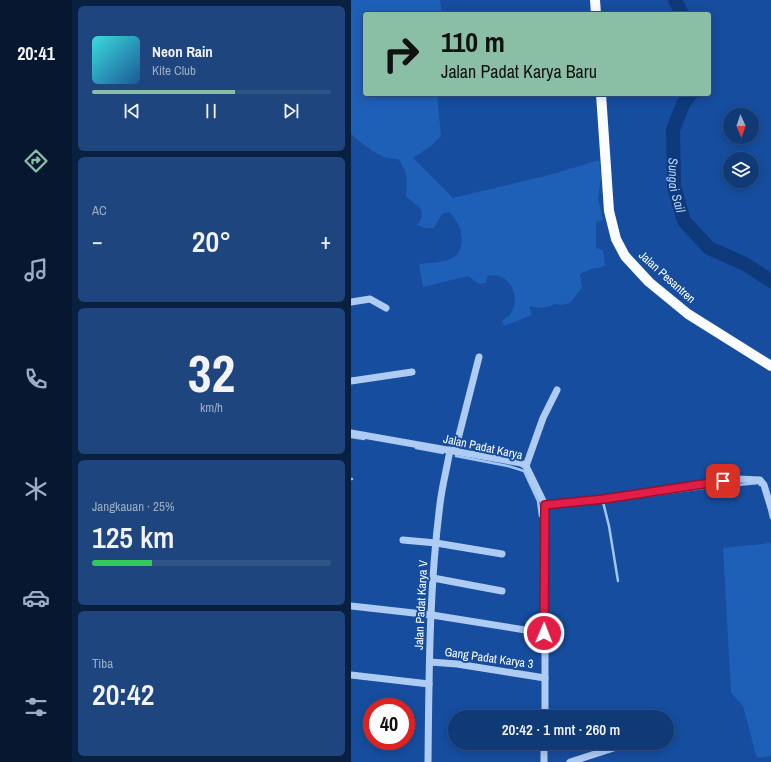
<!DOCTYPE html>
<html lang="id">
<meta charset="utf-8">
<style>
:root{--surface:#103a76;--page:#1e457e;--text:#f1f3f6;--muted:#9cadc5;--line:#305488;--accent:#8abfa5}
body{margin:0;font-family:"Archivo Narrow",sans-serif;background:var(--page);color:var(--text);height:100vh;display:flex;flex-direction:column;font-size:15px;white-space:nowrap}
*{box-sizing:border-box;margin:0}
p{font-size:13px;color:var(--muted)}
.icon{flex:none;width:22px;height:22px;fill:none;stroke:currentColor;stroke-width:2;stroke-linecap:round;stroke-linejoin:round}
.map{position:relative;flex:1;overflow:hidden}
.drawer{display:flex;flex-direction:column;gap:6px;padding:6px;background:#092041;width:279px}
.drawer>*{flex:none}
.top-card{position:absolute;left:12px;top:12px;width:348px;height:84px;border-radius:4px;box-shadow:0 2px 10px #0003,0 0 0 1px var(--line);background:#8abfa5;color:#111;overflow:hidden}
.needle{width:26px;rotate:177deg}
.controls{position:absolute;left:372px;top:108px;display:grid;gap:8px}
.controls a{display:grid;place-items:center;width:36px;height:36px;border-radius:50%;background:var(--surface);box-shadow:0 2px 10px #0003,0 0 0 1px var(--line);font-size:20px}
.speed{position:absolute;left:12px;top:698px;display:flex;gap:8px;font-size:20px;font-weight:700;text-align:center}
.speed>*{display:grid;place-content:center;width:52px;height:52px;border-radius:50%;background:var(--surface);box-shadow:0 2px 10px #0003,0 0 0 1px var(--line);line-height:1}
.speed .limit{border:6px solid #d22;background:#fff;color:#111}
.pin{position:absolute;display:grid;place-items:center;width:34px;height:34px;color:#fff;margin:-17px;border-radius:8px;box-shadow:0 2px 6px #0006}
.me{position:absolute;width:44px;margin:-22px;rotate:1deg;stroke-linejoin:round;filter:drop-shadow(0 0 3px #0008)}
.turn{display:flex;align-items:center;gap:14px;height:84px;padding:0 12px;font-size:18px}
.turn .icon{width:52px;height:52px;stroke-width:2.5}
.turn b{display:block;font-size:28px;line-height:34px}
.big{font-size:30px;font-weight:600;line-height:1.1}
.drawer .widget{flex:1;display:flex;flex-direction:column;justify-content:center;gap:6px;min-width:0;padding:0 14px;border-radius:6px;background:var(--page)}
.drawer .dial{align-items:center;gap:0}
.dial b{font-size:52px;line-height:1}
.song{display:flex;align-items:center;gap:12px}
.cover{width:48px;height:48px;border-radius:6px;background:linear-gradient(135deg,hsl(180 70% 55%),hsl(210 70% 35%))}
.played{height:4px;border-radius:2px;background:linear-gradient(90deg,var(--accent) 60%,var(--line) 60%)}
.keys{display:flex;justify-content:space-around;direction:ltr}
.heat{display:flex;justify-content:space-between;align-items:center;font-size:22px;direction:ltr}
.charge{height:6px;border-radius:3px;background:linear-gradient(90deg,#34c759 25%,var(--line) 0)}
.trip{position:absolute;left:97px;top:710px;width:226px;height:40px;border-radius:20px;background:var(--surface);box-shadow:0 2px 10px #0003,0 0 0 1px var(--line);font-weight:600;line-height:40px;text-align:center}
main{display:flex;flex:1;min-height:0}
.tab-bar{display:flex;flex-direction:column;width:72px;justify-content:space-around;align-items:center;background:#06172f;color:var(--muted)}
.tab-bar .icon{width:28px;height:28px}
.tab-bar .current{color:var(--accent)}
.tab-bar b{font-size:18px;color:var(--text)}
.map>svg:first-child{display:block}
</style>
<main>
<nav class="tab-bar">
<b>20:41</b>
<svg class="icon current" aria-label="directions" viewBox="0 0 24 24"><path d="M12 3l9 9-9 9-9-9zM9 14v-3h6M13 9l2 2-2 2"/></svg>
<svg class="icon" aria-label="music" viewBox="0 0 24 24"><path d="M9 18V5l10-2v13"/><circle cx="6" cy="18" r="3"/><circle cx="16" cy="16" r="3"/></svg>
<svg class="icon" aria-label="phone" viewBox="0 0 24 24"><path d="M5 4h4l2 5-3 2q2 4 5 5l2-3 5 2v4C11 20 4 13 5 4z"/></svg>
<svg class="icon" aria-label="climate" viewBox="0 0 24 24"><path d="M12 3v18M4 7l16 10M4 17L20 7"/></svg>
<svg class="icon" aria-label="car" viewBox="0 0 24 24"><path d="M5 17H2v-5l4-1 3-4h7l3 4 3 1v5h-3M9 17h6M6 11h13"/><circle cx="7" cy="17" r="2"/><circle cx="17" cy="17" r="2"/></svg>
<svg class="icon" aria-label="filters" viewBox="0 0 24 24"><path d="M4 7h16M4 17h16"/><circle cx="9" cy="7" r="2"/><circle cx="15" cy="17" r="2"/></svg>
</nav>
<section class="drawer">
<div class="widget">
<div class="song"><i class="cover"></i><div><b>Neon Rain</b><p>Kite Club</p></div></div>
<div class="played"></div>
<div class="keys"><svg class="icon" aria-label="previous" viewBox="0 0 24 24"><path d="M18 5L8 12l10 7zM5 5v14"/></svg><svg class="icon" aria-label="pause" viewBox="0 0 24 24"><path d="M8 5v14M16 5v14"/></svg><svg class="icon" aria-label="next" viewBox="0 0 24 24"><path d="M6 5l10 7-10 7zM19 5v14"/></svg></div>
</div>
<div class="widget"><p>AC</p>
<div class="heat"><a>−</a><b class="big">20°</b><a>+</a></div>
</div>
<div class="widget dial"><b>32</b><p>km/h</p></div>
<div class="widget"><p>Jangkauan · 25%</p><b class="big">125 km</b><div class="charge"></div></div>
<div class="widget"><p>Tiba</p><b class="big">20:42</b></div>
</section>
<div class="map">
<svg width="420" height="762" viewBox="0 0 420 762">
<rect width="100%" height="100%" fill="#164d9e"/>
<!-- green -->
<g fill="#1e5fb8">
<path d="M0 0H89L91 14H14V94H86L90 136 80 146 62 158 102 198 202 174 248 160 250 178 247 198 252 220 245 222V248L252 250 254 265 248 268 240 269 229 274 231 288 219 303 210 305 204 304 197 307 188 308 178 306 181 315 153 326 151 321C155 318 159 316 161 312 170 294 157 271 136 276L135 283 128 284 117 276 72 287 68 264C78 263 92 263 101 258 114 252 112 233 106 222 104 218 101 215 98 212L91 214 83 228H74L66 225C79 209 64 206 55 196 56 180 57 172 47 159 29 160 13 145 0 134Z"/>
<polygon points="420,543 420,756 406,758 392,706 380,693 372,548"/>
</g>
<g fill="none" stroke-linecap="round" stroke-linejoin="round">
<!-- stream -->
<g stroke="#a0c6f6" stroke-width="2.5">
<polyline points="0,437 13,439"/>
<polyline points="65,448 92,453"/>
<polyline points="105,456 157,466 173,471 187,501 189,516"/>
<polyline points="0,479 1,479"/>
<polyline points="302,495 352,488 408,483 409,485"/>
<polyline points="252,502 258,526 267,581"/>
<polyline points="418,509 420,518"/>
</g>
<!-- river -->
<g stroke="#0e3a7b" stroke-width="14">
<polyline points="324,0 331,14"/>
<path id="s1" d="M340 94 332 104 322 130 323 186 333 221 358 248 394 264 420 281"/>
</g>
<!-- minor -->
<g stroke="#aecbf3" stroke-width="7">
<polyline points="0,302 19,299 35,308"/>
<polyline points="0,381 61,372"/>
<polyline points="0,433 170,463 175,466 194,505 194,717"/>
<polyline points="104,451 128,357"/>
<polyline points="175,466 192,418 206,390"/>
<polyline points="194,505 253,499 387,479 409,480 413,485 420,508"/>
<polyline points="52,540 85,543 151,554"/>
<polyline points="82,578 151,591"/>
<polyline points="0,606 81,615 193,633"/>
<polyline points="79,662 106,664 194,678"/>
<polyline points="0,675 78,684"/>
<path d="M77 762C78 676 78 589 89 504 91 486 96 468 99 450"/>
<polyline points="193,762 193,743"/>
<polyline points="219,762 275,744"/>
</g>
<!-- major -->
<g stroke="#fafcff" stroke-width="10">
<polyline points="244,0 245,14"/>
<polyline points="250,94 258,211 265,239 274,256 298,282 337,314 420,366"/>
</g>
</g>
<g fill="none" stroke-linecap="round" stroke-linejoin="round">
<defs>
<polyline id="route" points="193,633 194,505 253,499 372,481"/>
</defs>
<!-- route casing -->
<use href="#route" stroke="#92132f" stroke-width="10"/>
<!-- route -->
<use href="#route" stroke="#e11d48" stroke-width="7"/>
</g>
<g text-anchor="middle" stroke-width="4" stroke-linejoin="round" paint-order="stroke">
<!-- street labels -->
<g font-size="12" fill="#fff" stroke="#164d9e">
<text transform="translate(316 277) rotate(42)" y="4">Jalan Pesantren</text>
<text transform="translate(132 447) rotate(12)" y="4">Jalan Padat Karya</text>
<text transform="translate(70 605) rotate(-87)" y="4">Jalan Padat Karya V</text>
<text transform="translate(138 658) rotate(8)" y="4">Gang Padat Karya 3</text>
</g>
<!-- water labels -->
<g font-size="13" font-style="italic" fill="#bbd6f9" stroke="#164d9e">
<text dy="5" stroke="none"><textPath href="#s1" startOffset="96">Sungai Sail</textPath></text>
</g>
</g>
</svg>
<div class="controls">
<a><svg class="needle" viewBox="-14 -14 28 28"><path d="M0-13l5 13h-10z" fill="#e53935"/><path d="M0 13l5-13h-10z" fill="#9cadc5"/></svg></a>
<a><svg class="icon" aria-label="layers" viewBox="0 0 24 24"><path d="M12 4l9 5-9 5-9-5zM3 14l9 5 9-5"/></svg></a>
</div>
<div class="speed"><div class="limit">40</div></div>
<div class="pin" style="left:372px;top:481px;background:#d93025"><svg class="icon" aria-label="arrive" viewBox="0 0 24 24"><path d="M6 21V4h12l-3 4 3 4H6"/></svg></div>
<svg class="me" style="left:193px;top:633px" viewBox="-20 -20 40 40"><circle r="17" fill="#e11d48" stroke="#fff" stroke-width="3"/><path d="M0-11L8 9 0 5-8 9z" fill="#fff"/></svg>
<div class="trip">20:42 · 1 mnt · 260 m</div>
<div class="top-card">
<div class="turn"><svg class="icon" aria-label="right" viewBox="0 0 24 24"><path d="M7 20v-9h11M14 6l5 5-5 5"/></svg><div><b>110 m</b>Jalan Padat Karya Baru</div></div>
</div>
</div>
</main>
